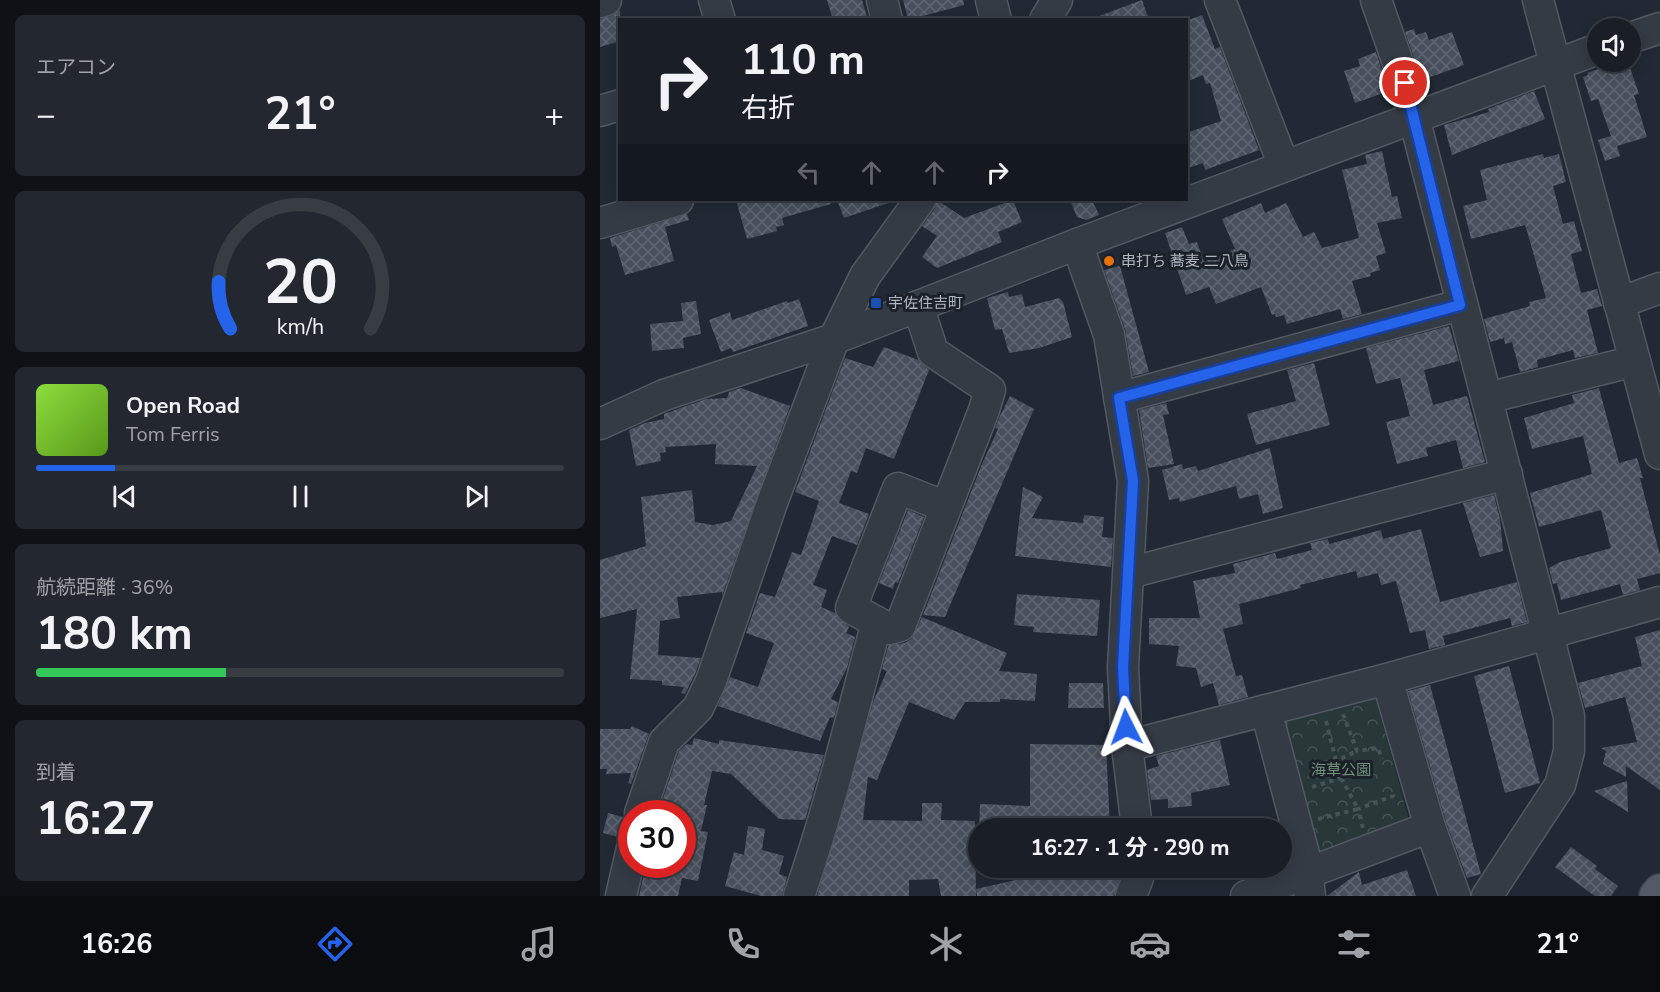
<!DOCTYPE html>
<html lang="ja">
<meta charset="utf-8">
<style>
:root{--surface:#1a1f27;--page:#23272f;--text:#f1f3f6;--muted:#9fa2a7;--line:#383d44;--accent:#2563eb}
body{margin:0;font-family:"Nunito Sans","Noto Sans JP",sans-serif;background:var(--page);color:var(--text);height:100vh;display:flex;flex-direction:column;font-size:22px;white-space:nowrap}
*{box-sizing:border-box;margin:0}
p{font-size:20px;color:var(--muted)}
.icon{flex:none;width:33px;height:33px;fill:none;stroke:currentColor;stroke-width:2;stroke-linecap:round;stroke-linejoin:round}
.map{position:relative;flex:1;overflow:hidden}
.drawer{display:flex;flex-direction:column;gap:15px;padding:15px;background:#0e1115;width:600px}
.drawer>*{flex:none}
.guide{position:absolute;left:18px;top:18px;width:570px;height:183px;border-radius:0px;box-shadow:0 3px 15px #0003,0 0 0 2px var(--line);background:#1a1f27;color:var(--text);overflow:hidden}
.controls{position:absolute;left:987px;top:18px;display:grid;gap:12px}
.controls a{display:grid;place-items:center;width:54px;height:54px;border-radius:50%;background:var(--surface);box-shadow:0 3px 15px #0003,0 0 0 2px var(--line);font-size:30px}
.speed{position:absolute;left:18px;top:800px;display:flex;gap:12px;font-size:30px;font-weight:700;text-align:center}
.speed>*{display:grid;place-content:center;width:78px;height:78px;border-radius:50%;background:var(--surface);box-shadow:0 3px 15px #0003,0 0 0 2px var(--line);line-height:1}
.speed .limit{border:9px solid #d22;background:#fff;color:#111}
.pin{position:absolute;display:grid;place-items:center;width:51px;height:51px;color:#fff;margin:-26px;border:3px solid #fff;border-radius:50%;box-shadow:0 2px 6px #0007}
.me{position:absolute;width:66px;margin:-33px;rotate:357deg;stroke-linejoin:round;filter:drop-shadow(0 0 4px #0008)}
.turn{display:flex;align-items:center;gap:21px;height:126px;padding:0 24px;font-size:27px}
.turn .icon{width:78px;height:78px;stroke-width:2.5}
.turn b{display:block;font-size:42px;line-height:51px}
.lanes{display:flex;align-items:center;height:57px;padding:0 24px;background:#0003;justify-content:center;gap:30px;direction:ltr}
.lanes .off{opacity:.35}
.big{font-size:45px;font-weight:700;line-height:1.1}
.drawer .widget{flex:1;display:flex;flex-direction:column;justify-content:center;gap:9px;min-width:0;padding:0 21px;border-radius:9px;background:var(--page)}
.drawer .dial{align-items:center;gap:0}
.dial svg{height:156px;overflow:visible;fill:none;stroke:var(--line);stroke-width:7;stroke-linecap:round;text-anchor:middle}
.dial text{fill:var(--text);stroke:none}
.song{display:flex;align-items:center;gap:18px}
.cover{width:72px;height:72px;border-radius:9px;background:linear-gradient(135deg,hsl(90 70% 55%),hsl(90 70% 35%))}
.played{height:6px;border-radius:3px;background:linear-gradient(90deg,var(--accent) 15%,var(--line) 15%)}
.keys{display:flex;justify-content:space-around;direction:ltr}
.heat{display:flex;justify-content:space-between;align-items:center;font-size:33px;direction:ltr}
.charge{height:9px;border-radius:4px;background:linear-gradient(90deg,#34c759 36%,var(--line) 0)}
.trip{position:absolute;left:368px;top:818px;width:324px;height:60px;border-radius:30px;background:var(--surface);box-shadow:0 3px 15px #0003,0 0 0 2px var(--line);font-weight:700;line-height:60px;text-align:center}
.menu{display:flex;height:96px;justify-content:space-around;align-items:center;background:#0a0c10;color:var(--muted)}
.menu .icon{width:42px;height:42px}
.menu .on{color:var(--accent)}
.menu b{font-size:27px;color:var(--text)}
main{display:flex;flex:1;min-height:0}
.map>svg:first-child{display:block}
</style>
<main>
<section class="drawer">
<div class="widget"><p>エアコン</p>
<div class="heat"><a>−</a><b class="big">21°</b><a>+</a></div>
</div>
<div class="widget dial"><svg viewBox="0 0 100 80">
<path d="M14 69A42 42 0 1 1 86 69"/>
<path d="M14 69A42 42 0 0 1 8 45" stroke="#2563eb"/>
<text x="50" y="56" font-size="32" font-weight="700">20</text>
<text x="50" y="72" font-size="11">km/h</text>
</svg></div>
<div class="widget">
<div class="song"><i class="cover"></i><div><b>Open Road</b><p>Tom Ferris</p></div></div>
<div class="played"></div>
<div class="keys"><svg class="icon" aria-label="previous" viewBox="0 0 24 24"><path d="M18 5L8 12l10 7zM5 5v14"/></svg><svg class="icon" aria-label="pause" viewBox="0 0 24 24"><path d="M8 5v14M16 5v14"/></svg><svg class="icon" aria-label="next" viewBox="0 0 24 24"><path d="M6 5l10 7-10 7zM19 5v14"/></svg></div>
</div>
<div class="widget"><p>航続距離 · 36%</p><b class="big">180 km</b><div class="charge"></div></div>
<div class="widget"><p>到着</p><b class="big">16:27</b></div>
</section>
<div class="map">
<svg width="1060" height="896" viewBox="0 0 1060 896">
<defs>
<pattern id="forest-crowns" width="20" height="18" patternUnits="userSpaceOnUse" patternTransform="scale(1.5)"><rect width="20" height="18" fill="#283839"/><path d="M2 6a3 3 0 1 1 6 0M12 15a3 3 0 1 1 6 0" fill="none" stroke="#455354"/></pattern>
<pattern id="building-cross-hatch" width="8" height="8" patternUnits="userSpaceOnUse" patternTransform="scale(1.5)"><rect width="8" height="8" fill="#49505d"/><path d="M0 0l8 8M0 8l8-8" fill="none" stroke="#616772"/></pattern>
</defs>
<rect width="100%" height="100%" fill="#222934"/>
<!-- forest -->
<polygon fill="url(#forest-crowns)" points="773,689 810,824 723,855 710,853 671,717"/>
<!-- building -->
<g fill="url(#building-cross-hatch)">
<polygon points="227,0 262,0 268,20 233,20"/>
<polygon points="303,0 363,0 364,5 312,19 308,19"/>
<polygon points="542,0 549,20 494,20 494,18"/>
<polygon points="20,10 20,41 0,47 0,19 11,16"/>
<polygon points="602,15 615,49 620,47 659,150 605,170 603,163 586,169 586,133 621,121 610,83 606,84 603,75 586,82 586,21"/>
<polygon points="814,29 816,35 826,32 829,40 852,32 864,65 822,80 805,32"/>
<polygon points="776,52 789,91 755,103 744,71 760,66 758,59"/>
<polygon points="1019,62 1028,62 1039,94 1034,95 1047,137 1017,146 1020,156 1005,161 998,140 1011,136 998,99 991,101 983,77 988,75 987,73"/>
<polygon points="934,91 945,119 852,155 844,125 889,112 888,109"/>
<polygon points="782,151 792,197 797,196 802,218 777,223 786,253 776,256 780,270 770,273 771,276 752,281 762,314 743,319 740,309 687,324 684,315 676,317 675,314 672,315 661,287 616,304 609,287 586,295 565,233 582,227 589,244 597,242 604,262 635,249 622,219 661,203 665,213 686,203 703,237 714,232 722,248 759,238 742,170 767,164 765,155"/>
<polygon points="943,154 944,158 959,154 966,182 953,186 963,224 974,221 982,251 971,254 981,293 997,289 1002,306 987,310 998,353 975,358 973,350 937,360 938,367 920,372 912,342 905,344 904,338 890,342 884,319 930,306 929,302 946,298 927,231 925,225 871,239 863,206 887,200 880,170"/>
<polygon points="136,200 230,200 231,204 182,218 184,225 176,227 177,231 147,239"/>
<polygon points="237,200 290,200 291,202 244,218"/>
<polygon points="337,200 364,218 413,200 422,222 398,232 402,242 337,268 322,257 337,236 322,226 334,210"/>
<polygon points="470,200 492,200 499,215 486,220 477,217"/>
<polygon points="87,214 89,220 65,227 74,261 25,275 16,245 12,247 10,238"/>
<polygon points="520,266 549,372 533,376 525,329 504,270"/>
<polygon points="408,292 409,297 422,294 425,307 459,298 463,302 472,337 439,348 409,353 402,329 395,330 387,298"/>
<polygon points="199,299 208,326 133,352 131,348 121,352 109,320 130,312 132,320 187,301 188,303"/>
<polygon points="96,301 101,334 83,338 84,348 52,351 50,324 83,321 81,303"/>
<polygon points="849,326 859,361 824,370 833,405 867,396 885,462 863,468 856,440 826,448 828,456 797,464 786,422 810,416 800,378 776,384 766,348"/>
<polygon points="284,347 318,360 329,370 294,459 266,448 257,473 251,471 239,503 269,514 257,545 232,536 213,585 227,590 221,607 235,613 249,627 246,633 255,637 247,668 231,699 238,702 234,718 230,717 220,741 118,706 130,677 158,687 174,643 146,633 160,593 175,597 192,552 201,555 219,501 195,492 245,358 273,367"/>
<polygon points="714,363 730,425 656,445 647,414 696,401 687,370"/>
<polygon points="141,388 190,406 122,596 122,592 77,597 80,618 60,621 58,655 101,658 95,674 85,694 81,693 84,687 62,685 62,681 30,679 37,609 0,618 0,560 46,546 41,497 92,490 95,522 113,525 131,521 157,466 115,464 116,444 65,447 66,452 60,453 61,461 36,466 29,430 45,423 64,419 64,414 106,399 127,398 129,392"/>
<polygon points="999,388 1019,463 1037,458 1043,478 1040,478 1060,555 1060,573 1037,579 1040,590 1023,595 1020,584 961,600 957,583 953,584 949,568 960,562 1011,548 1001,510 939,527 930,493 992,474 991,470 983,436 932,449 924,418 974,403 972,395"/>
<polygon points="410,396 434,409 345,617 323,615 382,464 398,429 395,428 400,416"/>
<polygon points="566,403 569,414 563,415 574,464 548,468 539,410"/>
<polygon points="670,448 683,508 663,514 658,494 639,499 636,486 580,502 579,498 569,500 562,470 582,464 583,469 596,466 598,471"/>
<polygon points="423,487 443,497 432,518 483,523 484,515 504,517 502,537 513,538 511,567 415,556"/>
<polygon points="894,495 900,519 903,551 880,557 863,503"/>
<polygon points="308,510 324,517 298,583 295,582 293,589 279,583"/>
<polygon points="821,529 840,602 917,582 927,622 912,626 910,618 843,636 845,645 829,649 825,630 810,633 796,581 781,585 778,573 758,578 756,571 700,585 701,588 639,604 643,624 623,629 636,676 642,675 648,697 619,705 613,683 601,687 596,668 576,666 579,646 549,644 549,618 600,618 593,581 635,573 633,564 675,553 677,559 712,550 710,543 728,539 729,544 781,530 783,539"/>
<polygon points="417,594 500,600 497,636 433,632 434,627 414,625"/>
<polygon points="322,617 407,653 399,671 437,674 435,701 400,699 400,702 365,702 354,720 309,702 277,780 268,777 263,820 322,821 322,803 342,803 341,820 375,821 376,896 341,896 338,879 309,880 309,896 217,896 273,702 287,671 282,669 287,650 289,645 305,643 312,638"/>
<polygon points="1060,630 1060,790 1026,766 1026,777 1003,764 1006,751 1001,748 1037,742 1025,697 985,708 978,683 1042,666 1035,637"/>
<polygon points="909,666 940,783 905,793 874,676"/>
<polygon points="469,683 503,683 504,708 468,708"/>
<polygon points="830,685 881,874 867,878 846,822 808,691"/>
<polygon points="32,726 49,734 31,784 28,783 31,773 6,774 7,769 0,769 0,729 30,729"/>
<polygon points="94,738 119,744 119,740 224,755 205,820 179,819 131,774 112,771 104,805 107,805 101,831 108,832 98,881 82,878 78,896 39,896 46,864 82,864 82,813 58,813 79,751 87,744 92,745"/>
<polygon points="620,740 630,785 591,793 592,806 568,808 568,799 551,800 547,770 559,766 556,756"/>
<polygon points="430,744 506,745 510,828 379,828 380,804 430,806"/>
<polygon points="1027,781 1028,812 994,791"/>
<polygon points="8,813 23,817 25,821 19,837 3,833"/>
<polygon points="148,826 165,829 162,850 184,856 179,874 187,877 182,896 161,896 125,886 134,852 144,855"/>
<polygon points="971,847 997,866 995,869 1018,886 1011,896 995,896 955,867"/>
<polygon points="415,867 439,867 440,876 492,869 493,873 517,870 517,874 521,875 514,896 377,896 376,889 416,880"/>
<polygon points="807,870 816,896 727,896 759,872 762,885"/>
</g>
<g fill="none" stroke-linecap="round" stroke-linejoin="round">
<defs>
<g id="minor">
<polyline points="114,0 120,20"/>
<polyline points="282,0 287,20"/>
<polyline points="391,0 396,20"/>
<polyline points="620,0 684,166"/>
<polyline points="776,0 805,83 969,716 969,751 960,785 887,896"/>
<polyline points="938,0 1060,454"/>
<polyline points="0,2 6,0"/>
<polyline points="445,20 457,0"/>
<polyline points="1030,38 1060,28"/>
<polyline points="0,111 20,105"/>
<polyline points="0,223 78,200"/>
<polyline points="477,244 509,335 533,481 523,667 527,746 537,828"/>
<polyline points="1019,303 1060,288"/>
<polyline points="318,306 333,352 390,390 384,410 300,626 289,629 251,608 298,488 346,507"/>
<polyline points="519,398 860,305"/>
<polyline points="887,398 1035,361"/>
<polyline points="0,424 64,395 234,339 477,244 998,49"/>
<polyline points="529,573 907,474"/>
<polyline points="787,679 830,827 855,896"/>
<polyline points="666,710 706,862 710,896"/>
<polyline points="527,746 787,679 1060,602"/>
<polyline points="40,813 64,742 98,708 111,681 172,503 234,339 265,276 320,200"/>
<polyline points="21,896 32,848"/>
<path d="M199 896C230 807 252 714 277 622"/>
<polyline points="531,896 538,878 538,867"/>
<polyline points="646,896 830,827"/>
</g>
<polyline id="major" points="1056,896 1060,891"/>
</defs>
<!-- minor casing -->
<use href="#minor" stroke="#535962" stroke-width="33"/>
<!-- major casing -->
<use href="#major" stroke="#3f444e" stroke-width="36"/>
<!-- path -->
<g stroke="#455456" stroke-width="4" stroke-dasharray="4.5 4.5" stroke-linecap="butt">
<polyline points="743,714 757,751 778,748 782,759"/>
<polyline points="726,721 736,761"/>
<polyline points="712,787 741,778 736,761 757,751"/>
<polyline points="718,819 758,809 741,778"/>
<polyline points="763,828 758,809 793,796 792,792"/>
</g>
<!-- minor -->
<use href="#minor" stroke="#353b45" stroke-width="30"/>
<!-- major -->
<use href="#major" stroke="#535a65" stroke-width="33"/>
</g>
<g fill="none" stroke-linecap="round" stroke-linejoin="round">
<defs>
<polyline id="route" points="526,727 523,667 533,481 519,398 860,305 805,83"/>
</defs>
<!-- route casing -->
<use href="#route" stroke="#184099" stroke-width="15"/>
<!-- route -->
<use href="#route" stroke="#2563eb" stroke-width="10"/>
</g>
<!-- markers -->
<circle fill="#e8710a" stroke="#1b2029" stroke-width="2" cx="509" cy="261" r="6"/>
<rect fill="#1a4fb4" stroke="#1b2029" stroke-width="2" x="270" y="297" width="12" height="12" rx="3"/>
<g text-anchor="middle" stroke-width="6" stroke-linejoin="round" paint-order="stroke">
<!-- poi labels -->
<g font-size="15" fill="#b0b6c1" stroke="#1b2029" text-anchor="start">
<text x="521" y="266">串打ち 蕎麦 二八鳥</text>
<text x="288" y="308">宇佐住吉町</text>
</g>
<!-- park labels -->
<g font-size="15" fill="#71947b" stroke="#1b2029">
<text x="741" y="775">海草公園</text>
</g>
</g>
</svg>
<div class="controls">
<a><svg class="icon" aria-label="sound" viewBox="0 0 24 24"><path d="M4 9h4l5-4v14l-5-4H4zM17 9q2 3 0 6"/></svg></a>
</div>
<div class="speed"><div class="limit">30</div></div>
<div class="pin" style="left:805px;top:83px;background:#d93025"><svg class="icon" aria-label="arrive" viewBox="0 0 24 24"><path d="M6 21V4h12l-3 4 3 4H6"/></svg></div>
<svg class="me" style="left:526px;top:727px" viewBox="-20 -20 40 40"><path d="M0-17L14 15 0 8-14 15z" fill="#2563eb" stroke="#fff" stroke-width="4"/></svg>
<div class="trip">16:27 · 1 分 · 290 m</div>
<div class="guide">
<div class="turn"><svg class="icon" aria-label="right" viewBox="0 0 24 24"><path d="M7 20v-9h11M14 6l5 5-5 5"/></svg><div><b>110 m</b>右折</div></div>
<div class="lanes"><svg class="icon off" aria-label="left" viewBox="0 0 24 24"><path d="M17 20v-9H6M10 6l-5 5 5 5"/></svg><svg class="icon off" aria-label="ahead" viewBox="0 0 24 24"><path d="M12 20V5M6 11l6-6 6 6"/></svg><svg class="icon off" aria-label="ahead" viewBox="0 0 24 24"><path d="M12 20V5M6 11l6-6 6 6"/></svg><svg class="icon" aria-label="right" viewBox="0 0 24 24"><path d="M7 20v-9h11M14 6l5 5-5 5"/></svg></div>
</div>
</div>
</main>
<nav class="menu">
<b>16:26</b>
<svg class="icon on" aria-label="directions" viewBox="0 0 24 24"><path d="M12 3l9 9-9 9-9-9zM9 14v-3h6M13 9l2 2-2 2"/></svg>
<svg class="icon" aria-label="music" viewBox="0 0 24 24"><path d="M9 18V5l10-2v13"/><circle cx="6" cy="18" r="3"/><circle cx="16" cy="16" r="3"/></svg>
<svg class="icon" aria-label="phone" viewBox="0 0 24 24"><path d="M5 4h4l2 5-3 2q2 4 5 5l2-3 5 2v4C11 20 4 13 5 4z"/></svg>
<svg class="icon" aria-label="climate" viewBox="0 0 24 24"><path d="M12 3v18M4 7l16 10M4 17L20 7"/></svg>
<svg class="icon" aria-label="car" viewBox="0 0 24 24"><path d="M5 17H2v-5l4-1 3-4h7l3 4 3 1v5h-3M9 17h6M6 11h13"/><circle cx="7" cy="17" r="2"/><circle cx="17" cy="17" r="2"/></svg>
<svg class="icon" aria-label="filters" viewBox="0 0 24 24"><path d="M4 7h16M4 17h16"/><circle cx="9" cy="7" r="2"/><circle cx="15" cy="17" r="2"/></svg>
<b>21°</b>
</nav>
